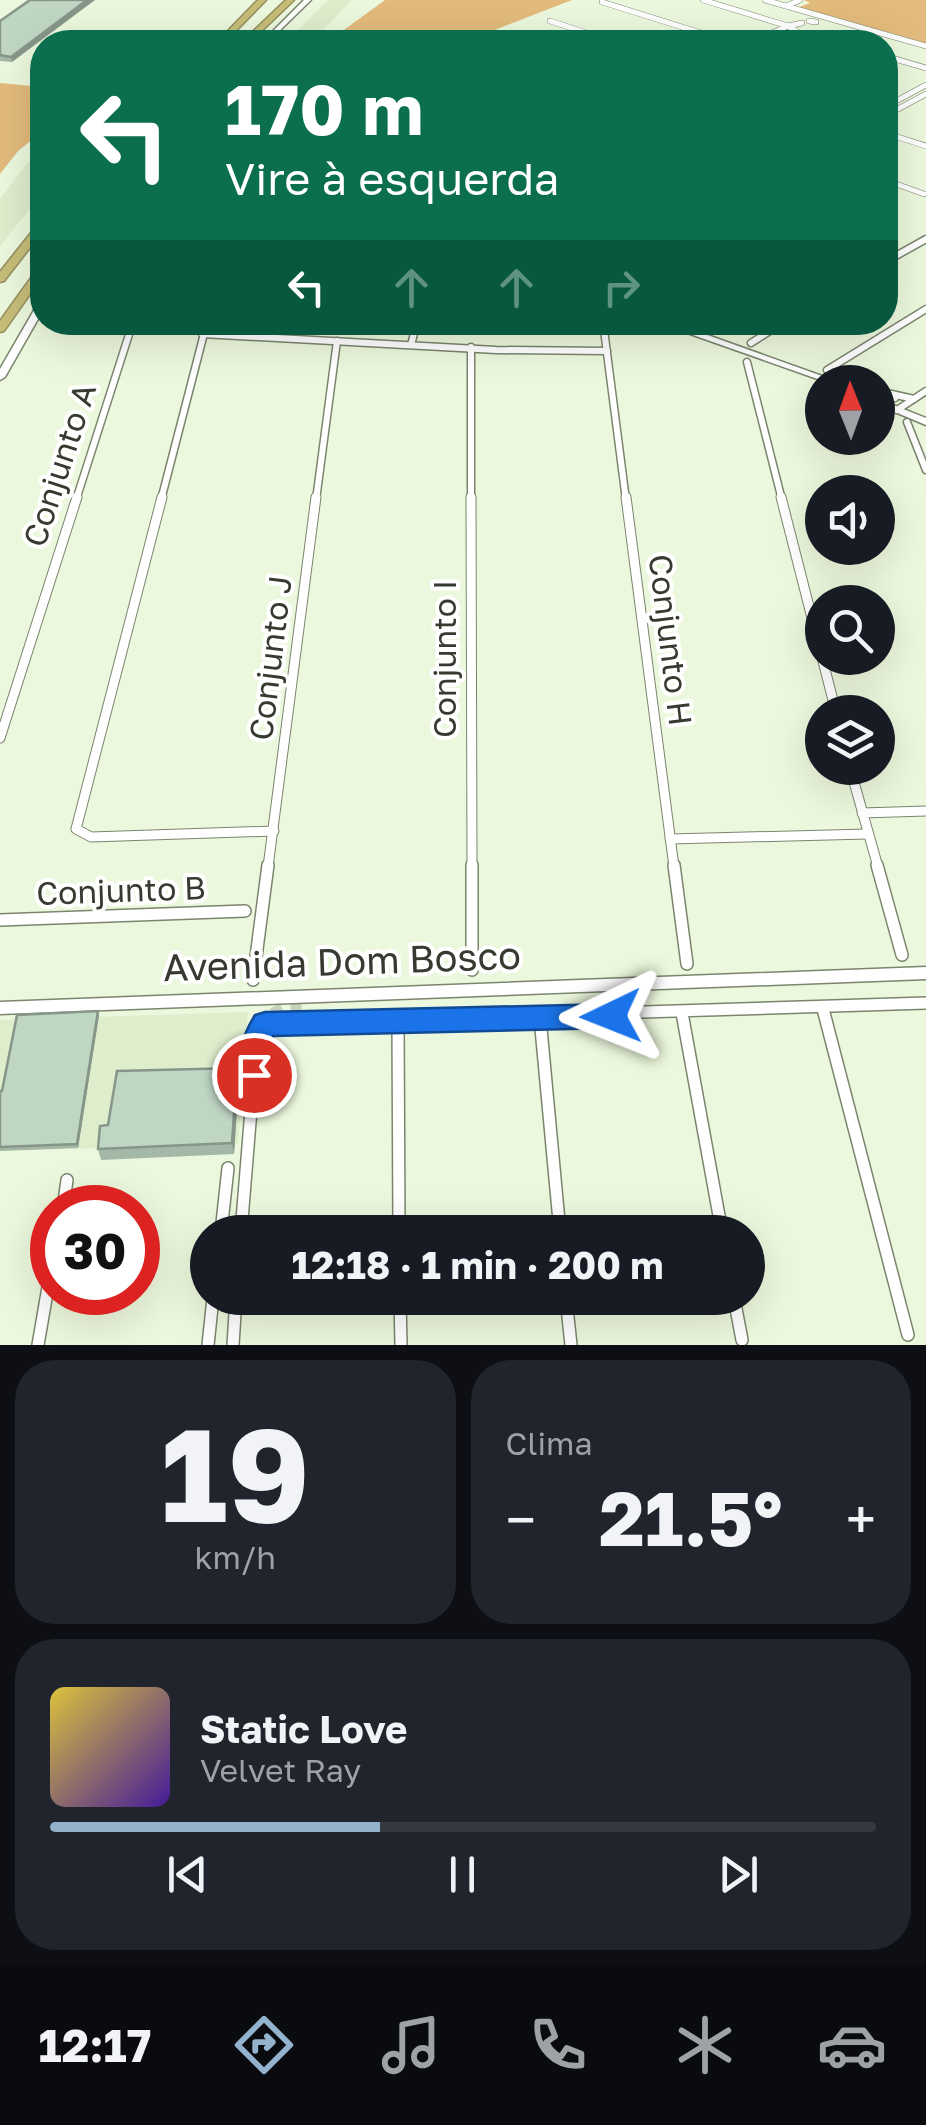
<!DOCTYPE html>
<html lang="pt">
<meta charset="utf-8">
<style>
:root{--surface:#171b24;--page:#20242c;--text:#f1f3f6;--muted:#9ea1a6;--line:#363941;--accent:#93b2cc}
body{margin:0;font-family:"Golos Text",sans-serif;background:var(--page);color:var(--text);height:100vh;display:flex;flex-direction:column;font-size:38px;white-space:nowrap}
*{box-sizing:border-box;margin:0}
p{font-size:32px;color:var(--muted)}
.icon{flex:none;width:55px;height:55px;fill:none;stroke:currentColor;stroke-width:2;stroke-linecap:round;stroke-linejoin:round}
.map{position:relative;height:1345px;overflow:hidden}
.drawer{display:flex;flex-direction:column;gap:15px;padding:15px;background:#0d0f14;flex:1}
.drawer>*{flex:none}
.top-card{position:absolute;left:30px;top:30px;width:868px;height:305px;border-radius:40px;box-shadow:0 10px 40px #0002;background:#0b6e4f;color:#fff;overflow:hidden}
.needle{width:65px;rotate:359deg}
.controls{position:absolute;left:805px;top:365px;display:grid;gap:20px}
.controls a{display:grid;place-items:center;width:90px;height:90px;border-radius:50%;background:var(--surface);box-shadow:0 10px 40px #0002;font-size:50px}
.speed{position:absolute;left:30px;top:1185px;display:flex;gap:20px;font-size:50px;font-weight:700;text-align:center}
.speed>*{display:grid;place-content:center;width:130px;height:130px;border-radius:50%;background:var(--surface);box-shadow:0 10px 40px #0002;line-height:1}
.speed .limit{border:15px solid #d22;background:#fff;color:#111}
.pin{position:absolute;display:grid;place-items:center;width:85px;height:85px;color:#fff;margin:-42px;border:5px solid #fff;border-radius:50%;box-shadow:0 2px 10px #0007}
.me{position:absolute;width:110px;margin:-55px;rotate:268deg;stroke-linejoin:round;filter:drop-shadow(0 0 8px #0008)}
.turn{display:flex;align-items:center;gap:35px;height:210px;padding:0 30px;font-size:45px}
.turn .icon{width:130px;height:130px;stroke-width:2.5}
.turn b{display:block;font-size:70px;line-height:85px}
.lanes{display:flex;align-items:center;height:95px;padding:0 30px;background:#0003;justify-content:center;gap:50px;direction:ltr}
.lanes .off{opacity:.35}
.big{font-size:75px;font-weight:700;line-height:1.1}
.drawer .widget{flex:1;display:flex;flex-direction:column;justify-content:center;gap:15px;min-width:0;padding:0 35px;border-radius:40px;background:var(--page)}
.drawer .dial{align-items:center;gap:0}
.dial b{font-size:130px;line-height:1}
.song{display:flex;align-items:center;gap:30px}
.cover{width:120px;height:120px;border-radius:15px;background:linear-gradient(135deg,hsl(50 70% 55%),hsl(260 70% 35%))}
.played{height:10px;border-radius:5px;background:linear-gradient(90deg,var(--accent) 40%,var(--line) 40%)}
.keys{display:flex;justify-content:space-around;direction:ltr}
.heat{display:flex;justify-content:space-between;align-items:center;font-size:55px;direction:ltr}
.drawer .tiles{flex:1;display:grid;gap:15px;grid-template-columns:1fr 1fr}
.widget:last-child{grid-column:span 2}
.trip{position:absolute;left:190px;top:1215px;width:575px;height:100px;border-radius:50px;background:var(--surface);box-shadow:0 10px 40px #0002;font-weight:700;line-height:100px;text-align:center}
.tab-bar{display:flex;height:160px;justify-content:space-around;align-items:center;background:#090b0e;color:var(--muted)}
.tab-bar .icon{width:70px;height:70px}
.tab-bar .active{color:var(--accent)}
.tab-bar b{font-size:45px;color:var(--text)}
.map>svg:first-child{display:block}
</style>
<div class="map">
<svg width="926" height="1345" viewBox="0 0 926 1345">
<rect width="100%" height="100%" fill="#ecf8dd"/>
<!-- built -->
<g fill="#deedcc">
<polygon points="328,0 352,0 320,33 328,42 286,42"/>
<polygon points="42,144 42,194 0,246 0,199"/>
<polygon points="248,1012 238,1144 0,1151 0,1020"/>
</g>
<!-- green -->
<g fill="#e2ba7b">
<polygon points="385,0 572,0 463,42 330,40"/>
<polygon points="804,0 926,0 926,45 799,7 810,3"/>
<polygon points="0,83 42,87 42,132 18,151 0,174"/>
</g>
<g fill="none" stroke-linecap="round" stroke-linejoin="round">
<!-- street-tunnel -->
<g stroke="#c8d2ba" stroke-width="11" stroke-dasharray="11 6" stroke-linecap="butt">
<polyline points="296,1003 296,1013"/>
<polyline points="275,1006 280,1016"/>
</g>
<defs>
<g id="street-far3">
<polyline points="703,0 788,26 802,23"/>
<polyline points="765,0 926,46"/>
<polyline points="602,2 730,42"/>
<polyline points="786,6 800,0"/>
<polyline points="550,21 615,42"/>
<polyline points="809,21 816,22"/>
<polygon points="788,26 798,32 785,37 772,33"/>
<polyline points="885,56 926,68"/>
<polyline points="885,107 926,85"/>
<polyline points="885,116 926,94"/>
<polyline points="885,133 926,146"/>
<polyline points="885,180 924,194"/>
</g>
<g id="street-far2">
<polyline points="885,262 926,239"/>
<polyline points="234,322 246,336"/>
<polyline points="603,322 626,500"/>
<polyline points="202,334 496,350 607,351"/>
<polyline points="751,343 784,322"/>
<polyline points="411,345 417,322"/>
<polyline points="471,347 471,500"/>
<polyline points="747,362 782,500"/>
<polyline points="827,370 926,309"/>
<polyline points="878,391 914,399"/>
<polyline points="878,399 895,398"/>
<polyline points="897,410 926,391"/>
<polyline points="907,422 926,470"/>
<polyline points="76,500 133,322"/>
<polyline points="161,500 207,322"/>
<polyline points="316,500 337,341"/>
</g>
<g id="street-far1">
<polyline points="162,497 76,829 91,837 274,831"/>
<polyline points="471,497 472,867"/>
<polyline points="626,497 674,867"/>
<polyline points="781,497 836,712"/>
<polyline points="0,738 77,497"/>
<polyline points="850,768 878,867"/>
<polyline points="862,813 926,811"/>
<polyline points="670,839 867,834"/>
<polyline points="268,867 316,497"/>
</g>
<g id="street">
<polyline points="472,865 472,970"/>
<polyline points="674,865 687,964"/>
<polyline points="877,865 902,955"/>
<polyline points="0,920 245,911"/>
<polyline points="253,980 268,865"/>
<polyline points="823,1009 908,1335"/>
<polyline points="682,1013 722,1232"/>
<polyline points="540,1018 560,1232"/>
<polyline points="398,1021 399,1232"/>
<polyline points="265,1024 926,1003"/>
<polyline points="63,1208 67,1180"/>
<polyline points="221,1232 228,1168"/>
<polyline points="241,1232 257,1037 265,1024"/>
<polyline points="400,1298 401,1345"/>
<polyline points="566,1298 571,1345"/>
<polyline points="734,1298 742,1340"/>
<polyline points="38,1345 52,1264"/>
<polyline points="208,1345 213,1298"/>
<polyline points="233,1345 236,1298"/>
</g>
<g id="secondary">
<polygon points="304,0 311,0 268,42 262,42"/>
<polygon points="42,302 42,312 5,377 0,380 0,369 37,305"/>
<polygon points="656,322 671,322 839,382 826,382"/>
<polygon points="878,399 926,418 926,425 878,405"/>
<polygon points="926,967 926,979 0,1014 0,1002"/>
</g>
<g id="highway">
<polygon points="258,0 266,0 225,42 217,42"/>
<polygon points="286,0 294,0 250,42 242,42"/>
<polygon points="42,223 42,232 4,281 0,282 0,272 38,224"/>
<polygon points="42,267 42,277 4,331 0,332 0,321 38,268"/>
</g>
</defs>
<!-- street-far3 casing -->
<use href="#street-far3" stroke="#7b856e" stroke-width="6"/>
<!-- street-far2 casing -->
<use href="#street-far2" stroke="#7b856e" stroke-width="9"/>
<!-- street-far1 casing -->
<use href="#street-far1" stroke="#7b856e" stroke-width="11"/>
<!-- street casing -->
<use href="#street" stroke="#7b856e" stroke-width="14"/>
<!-- secondary casing -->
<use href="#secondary" stroke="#7b856e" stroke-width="3"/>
<!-- highway casing -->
<use href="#highway" stroke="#938f5f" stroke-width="3"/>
<!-- street-far3 -->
<use href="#street-far3" stroke="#fff" stroke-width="5"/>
<!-- street-far2 -->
<use href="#street-far2" stroke="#fff" stroke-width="6"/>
<!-- street-far1 -->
<use href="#street-far1" stroke="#fff" stroke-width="9"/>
<!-- street -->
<use href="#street" stroke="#fff" stroke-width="11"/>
<!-- secondary -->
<use href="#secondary" fill="#fff" fill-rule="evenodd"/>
<!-- highway -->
<use href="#highway" fill="#c5bd78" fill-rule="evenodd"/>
</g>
<!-- wall -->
<g fill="#a4b8a8">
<polygon points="30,0 12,62 0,61 0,21"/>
<polygon points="99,1015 78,1148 0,1151 0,1091"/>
<polygon points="239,1079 234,1154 101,1160 98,1149"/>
</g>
<!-- shaded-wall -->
<g fill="#869688">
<polygon points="87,0 95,0 12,62 11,57"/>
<polygon points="98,1011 99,1015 78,1148 77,1144"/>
<polygon points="237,1068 239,1079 234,1154 232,1143"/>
</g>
<!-- building -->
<g fill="#bfd6c3" stroke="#869688" stroke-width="2.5">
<polygon points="30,0 87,0 11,57 0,55 0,21"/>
<polygon points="274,40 304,42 271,42"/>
<polygon points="98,1011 77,1144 0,1147 0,1091 2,1091 17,1015"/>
<polygon points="237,1068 232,1143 98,1149 100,1126 108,1125 117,1071"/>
</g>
<!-- route -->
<path fill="#1a73e8" stroke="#114b97" stroke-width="2.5" d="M611 1004 621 1007 625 1016 621 1024 611 1028 273 1036 264 1084 254 1087 243 1084C233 1062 243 1034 255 1015L265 1012Z"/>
<g text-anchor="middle" stroke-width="8" stroke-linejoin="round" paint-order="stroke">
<!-- street labels -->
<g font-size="32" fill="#363a30" stroke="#fff">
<text transform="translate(60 465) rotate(-72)" y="11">Conjunto A</text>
<text transform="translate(670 640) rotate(83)" y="11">Conjunto H</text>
<text transform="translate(271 658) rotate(-83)" y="11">Conjunto J</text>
<text transform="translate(445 659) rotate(-90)" y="11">Conjunto I</text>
<text transform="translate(121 891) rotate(-2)" y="11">Conjunto B</text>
</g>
<!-- near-street labels -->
<g font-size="38" fill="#363a30" stroke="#fff">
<text transform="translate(342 962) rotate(-2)" y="13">Avenida Dom Bosco</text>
</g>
</g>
</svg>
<div class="controls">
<a><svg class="needle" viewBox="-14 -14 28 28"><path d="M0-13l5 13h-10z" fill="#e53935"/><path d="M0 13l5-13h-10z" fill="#9ea1a6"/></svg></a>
<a><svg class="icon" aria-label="sound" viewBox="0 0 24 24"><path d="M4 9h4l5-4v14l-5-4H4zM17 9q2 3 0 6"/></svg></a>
<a><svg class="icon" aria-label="search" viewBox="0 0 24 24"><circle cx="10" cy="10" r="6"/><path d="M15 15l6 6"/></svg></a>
<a><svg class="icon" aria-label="layers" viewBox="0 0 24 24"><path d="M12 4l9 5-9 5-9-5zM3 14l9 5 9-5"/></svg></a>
</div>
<div class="speed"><div class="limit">30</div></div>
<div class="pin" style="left:254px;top:1075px;background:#d93025"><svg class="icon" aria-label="arrive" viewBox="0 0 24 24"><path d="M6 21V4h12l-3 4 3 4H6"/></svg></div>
<svg class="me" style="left:611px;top:1016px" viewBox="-20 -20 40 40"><path d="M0-17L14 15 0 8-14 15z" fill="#1a73e8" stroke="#fff" stroke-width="4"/></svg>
<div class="trip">12:18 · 1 min · 200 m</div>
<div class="top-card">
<div class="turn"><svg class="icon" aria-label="left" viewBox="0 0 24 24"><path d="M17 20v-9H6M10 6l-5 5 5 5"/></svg><div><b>170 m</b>Vire à esquerda</div></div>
<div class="lanes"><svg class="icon" aria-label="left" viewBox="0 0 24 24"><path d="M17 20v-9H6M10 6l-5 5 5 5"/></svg><svg class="icon off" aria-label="ahead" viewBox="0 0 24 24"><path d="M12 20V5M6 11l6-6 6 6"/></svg><svg class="icon off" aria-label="ahead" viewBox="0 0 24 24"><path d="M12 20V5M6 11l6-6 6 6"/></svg><svg class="icon off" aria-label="right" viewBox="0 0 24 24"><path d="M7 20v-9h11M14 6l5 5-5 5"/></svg></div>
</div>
</div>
<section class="drawer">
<div class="tiles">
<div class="widget dial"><b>19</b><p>km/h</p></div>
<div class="widget"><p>Clima</p>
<div class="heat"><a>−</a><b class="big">21.5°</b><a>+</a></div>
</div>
<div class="widget">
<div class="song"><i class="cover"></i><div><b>Static Love</b><p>Velvet Ray</p></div></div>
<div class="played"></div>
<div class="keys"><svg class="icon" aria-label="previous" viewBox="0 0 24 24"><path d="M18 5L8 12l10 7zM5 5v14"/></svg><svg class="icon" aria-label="pause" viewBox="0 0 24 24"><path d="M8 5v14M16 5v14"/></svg><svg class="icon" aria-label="next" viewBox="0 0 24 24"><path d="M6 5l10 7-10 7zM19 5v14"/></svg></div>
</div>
</div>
</section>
<nav class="tab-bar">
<b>12:17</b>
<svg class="icon active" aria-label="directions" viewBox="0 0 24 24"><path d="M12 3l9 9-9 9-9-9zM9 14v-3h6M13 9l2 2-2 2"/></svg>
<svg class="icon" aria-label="music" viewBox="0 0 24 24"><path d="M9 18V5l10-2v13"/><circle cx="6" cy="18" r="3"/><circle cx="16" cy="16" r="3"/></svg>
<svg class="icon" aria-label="phone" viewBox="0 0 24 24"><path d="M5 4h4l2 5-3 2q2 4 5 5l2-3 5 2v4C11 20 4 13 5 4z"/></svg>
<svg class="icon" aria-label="climate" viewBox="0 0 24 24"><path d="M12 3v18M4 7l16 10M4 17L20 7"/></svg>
<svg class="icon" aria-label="car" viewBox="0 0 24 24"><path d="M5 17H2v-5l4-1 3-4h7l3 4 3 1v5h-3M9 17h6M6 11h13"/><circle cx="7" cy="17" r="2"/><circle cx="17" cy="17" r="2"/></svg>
</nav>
